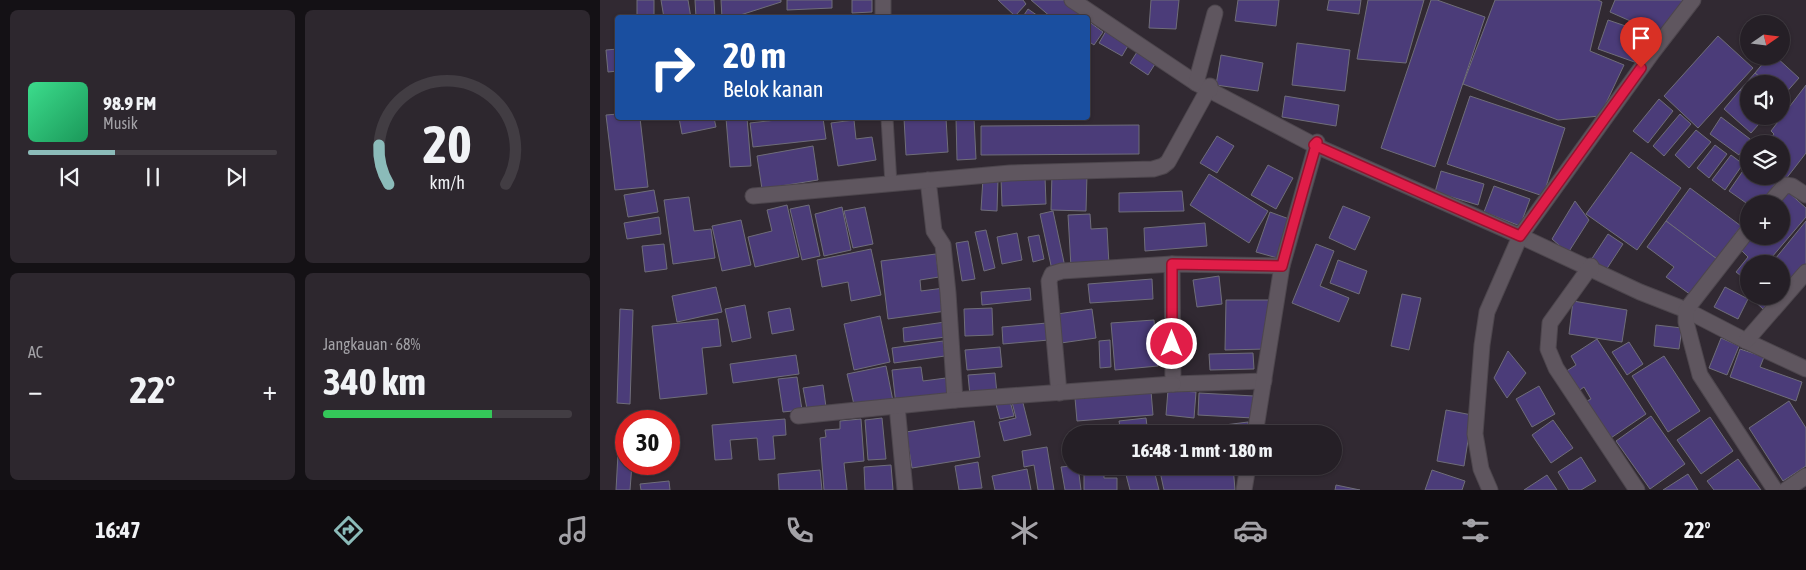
<!DOCTYPE html>
<html lang="id">
<meta charset="utf-8">
<style>
:root{--surface:#251f26;--page:#2d272e;--text:#f1f3f6;--muted:#a3a2a7;--line:#423d43;--accent:#8bbbb9}
body{margin:0;font-family:"Asap Condensed",sans-serif;background:var(--page);color:var(--text);height:100vh;display:flex;flex-direction:column;font-size:19px;white-space:nowrap}
*{box-sizing:border-box;margin:0}
p{font-size:16px;color:var(--muted)}
.icon{flex:none;width:28px;height:28px;fill:none;stroke:currentColor;stroke-width:2;stroke-linecap:round;stroke-linejoin:round}
.map{position:relative;flex:1;overflow:hidden}
.drawer{display:flex;flex-direction:column;gap:10px;padding:10px;background:#141115;width:600px}
.drawer>*{flex:none}
.top-card{position:absolute;left:15px;top:15px;width:475px;height:105px;border-radius:5px;box-shadow:0 1px 4px #0004,0 0 0 1px var(--line);background:#1a4fa0;color:#fff;overflow:hidden}
.needle{width:32px;rotate:76deg}
.controls{position:absolute;left:1140px;top:15px;display:grid;gap:10px}
.controls a{display:grid;place-items:center;width:50px;height:50px;border-radius:50%;background:var(--surface);box-shadow:0 1px 4px #0004,0 0 0 1px var(--line);font-size:25px}
.speed{position:absolute;left:15px;top:410px;display:flex;gap:10px;font-size:25px;font-weight:700;text-align:center}
.speed>*{display:grid;place-content:center;width:65px;height:65px;border-radius:50%;background:var(--surface);box-shadow:0 1px 4px #0004,0 0 0 1px var(--line);line-height:1}
.speed .limit{border:8px solid #d22;background:#fff;color:#111}
.pin{position:absolute;display:grid;place-items:center;width:42px;height:42px;color:#fff;margin:-51px -21px;border-radius:50% 50% 50% 0;rotate:-45deg;box-shadow:0 0 5px #0007}
.pin .icon{rotate:45deg}
.me{position:absolute;width:55px;margin:-28px;rotate:0deg;stroke-linejoin:round;filter:drop-shadow(0 0 4px #0008)}
.turn{display:flex;align-items:center;gap:18px;height:105px;padding:0 25px;font-size:22px}
.turn .icon{width:65px;height:65px;stroke-width:2.5}
.turn b{display:block;font-size:35px;line-height:42px}
.big{font-size:38px;font-weight:700;line-height:1.1}
.drawer .tile{flex:1;display:flex;flex-direction:column;justify-content:center;gap:8px;min-width:0;padding:0 18px;border-radius:8px;background:var(--page)}
.drawer .dial{align-items:center;gap:0}
.dial svg{height:130px;overflow:visible;fill:none;stroke:var(--line);stroke-width:7;stroke-linecap:round;text-anchor:middle}
.dial text{fill:var(--text);stroke:none}
.song{display:flex;align-items:center;gap:15px}
.cover{width:60px;height:60px;border-radius:8px;background:linear-gradient(135deg,hsl(150 70% 55%),hsl(150 70% 35%))}
.played{height:5px;border-radius:2px;background:linear-gradient(90deg,var(--accent) 35%,var(--line) 35%)}
.keys{display:flex;justify-content:space-around;direction:ltr}
.heat{display:flex;justify-content:space-between;align-items:center;font-size:28px;direction:ltr}
.charge{height:8px;border-radius:4px;background:linear-gradient(90deg,#34c759 68%,var(--line) 0)}
.drawer .tiles{flex:1;display:grid;gap:10px;grid-template-columns:repeat(2,1fr)}
.trip{position:absolute;left:462px;top:425px;width:280px;height:50px;border-radius:25px;background:var(--surface);box-shadow:0 1px 4px #0004,0 0 0 1px var(--line);font-weight:700;line-height:50px;text-align:center}
.tab-bar{display:flex;height:80px;justify-content:space-around;align-items:center;background:#0f0c0f;color:var(--muted)}
.tab-bar .icon{width:35px;height:35px}
.tab-bar .active{color:var(--accent)}
.tab-bar b{font-size:22px;color:var(--text)}
main{display:flex;flex:1;min-height:0}
.map>svg:first-child{display:block}
</style>
<main>
<section class="drawer">
<div class="tiles">
<div class="tile">
<div class="song"><i class="cover"></i><div><b>98.9 FM</b><p>Musik</p></div></div>
<div class="played"></div>
<div class="keys"><svg class="icon" aria-label="previous" viewBox="0 0 24 24"><path d="M18 5L8 12l10 7zM5 5v14"/></svg><svg class="icon" aria-label="pause" viewBox="0 0 24 24"><path d="M8 5v14M16 5v14"/></svg><svg class="icon" aria-label="next" viewBox="0 0 24 24"><path d="M6 5l10 7-10 7zM19 5v14"/></svg></div>
</div>
<div class="tile dial"><svg viewBox="0 0 100 80">
<path d="M14 69A42 42 0 1 1 86 69"/>
<path d="M14 69A42 42 0 0 1 8 45" stroke="#8bbbb9"/>
<text x="50" y="56" font-size="32" font-weight="700">20</text>
<text x="50" y="72" font-size="11">km/h</text>
</svg></div>
<div class="tile"><p>AC</p>
<div class="heat"><a>−</a><b class="big">22°</b><a>+</a></div>
</div>
<div class="tile"><p>Jangkauan · 68%</p><b class="big">340 km</b><div class="charge"></div></div>
</div>
</section>
<div class="map">
<svg width="1206" height="490" viewBox="0 0 1206 490">
<rect width="100%" height="100%" fill="#312932"/>
<!-- building -->
<g fill="#4b3c79" stroke="#6f6d79">
<rect x="37" y="0" width="17" height="18"/>
<polygon points="61,0 88,0 91,18 64,18"/>
<polygon points="95,0 114,0 115,18 96,18"/>
<polygon points="121,0 181,0 181,2 131,18 122,18"/>
<polygon points="187,0 232,0 232,8 187,10"/>
<polygon points="252,0 272,0 272,12 252,13"/>
<polygon points="398,0 423,0 426,4 415,16"/>
<polygon points="431,0 465,0 480,12 475,18 452,18"/>
<polygon points="551,0 579,0 576,29 549,28"/>
<polygon points="638,0 679,0 676,26 635,21"/>
<polygon points="729,0 761,0 759,14 727,10"/>
<polygon points="768,0 824,0 806,63 757,59"/>
<polygon points="831,0 837,0 885,17 835,167 781,148"/>
<polygon points="895,0 998,0 1002,2 990,51 1024,65 1000,116 958,120 863,84"/>
<polygon points="1015,0 1085,0 1062,35 1010,12"/>
<polygon points="428,9 441,18 422,18"/>
<polygon points="1008,20 1061,38 1040,64 998,49"/>
<polygon points="488,21 503,32 494,45 488,41"/>
<polygon points="506,31 529,44 522,56 499,43"/>
<polygon points="1118,36 1153,68 1098,128 1064,96"/>
<polygon points="697,43 750,50 745,91 692,85"/>
<polygon points="18,49 18,71 8,72 6,50"/>
<polygon points="537,52 555,64 548,75 530,63"/>
<polygon points="621,55 663,63 658,91 616,85"/>
<polygon points="1169,56 1175,56 1199,78 1183,96 1181,95 1181,84 1168,84 1155,73"/>
<polygon points="1155,73 1168,84 1149,84 1149,98 1140,90"/>
<polygon points="1206,85 1206,153 1182,184 1173,176 1181,176 1181,144 1166,144 1174,134 1171,131"/>
<polygon points="1140,90 1149,98 1149,116 1166,116 1151,133 1124,109"/>
<polygon points="685,96 739,105 736,126 682,117"/>
<polygon points="870,96 965,128 943,196 847,164"/>
<polygon points="1059,99 1073,111 1048,143 1033,131"/>
<polygon points="18,114 18,118 40,118 48,187 15,190 6,115"/>
<polygon points="1080,114 1091,124 1064,156 1053,146"/>
<polygon points="1121,117 1150,139 1139,155 1110,134"/>
<polygon points="79,118 114,118 116,127 82,134"/>
<polygon points="126,118 147,118 151,166 130,167"/>
<polygon points="194,118 223,118 226,139 153,147 150,123"/>
<polygon points="304,118 346,118 348,152 306,155"/>
<polygon points="356,118 374,118 376,159 357,160"/>
<polygon points="254,120 256,139 272,137 276,160 238,166 231,123"/>
<polygon points="539,125 539,154 381,155 381,126"/>
<polygon points="1096,130 1111,142 1089,168 1075,155"/>
<polygon points="617,136 634,146 617,173 600,163"/>
<polygon points="1115,145 1127,154 1109,178 1097,168"/>
<polygon points="213,146 218,180 162,189 157,156"/>
<polygon points="1031,152 1081,188 1037,250 986,214"/>
<polygon points="1131,155 1143,164 1125,190 1112,180"/>
<polygon points="668,165 693,178 676,209 651,195"/>
<polygon points="1147,165 1149,166 1149,176 1163,176 1175,184 1161,204 1149,205 1129,191"/>
<polygon points="841,171 884,184 878,205 835,192"/>
<polygon points="452,173 487,174 486,211 451,210"/>
<polygon points="609,174 668,211 649,243 590,205"/>
<polygon points="445,177 446,204 402,206 401,178"/>
<polygon points="383,178 398,179 397,211 381,210"/>
<polygon points="894,186 930,199 920,226 884,212"/>
<polygon points="1090,188 1141,226 1117,259 1066,221"/>
<polygon points="54,190 58,212 28,217 24,195"/>
<polygon points="582,191 584,211 519,212 519,193"/>
<polygon points="1187,191 1206,208 1206,217 1166,264 1149,264 1149,282 1136,272 1148,257 1139,248 1149,236 1181,236 1181,204 1176,204"/>
<polygon points="89,197 94,231 111,229 115,258 73,264 64,200"/>
<polygon points="975,201 989,220 968,253 952,239"/>
<polygon points="187,205 199,257 155,267 148,237 172,231 167,210"/>
<polygon points="209,205 220,256 202,260 190,209"/>
<polygon points="743,206 770,217 755,250 729,238"/>
<polygon points="242,207 251,250 224,256 215,214"/>
<polygon points="265,207 273,244 253,248 244,211"/>
<polygon points="453,211 465,267 452,270 440,214"/>
<polygon points="670,212 692,220 681,259 656,252"/>
<polygon points="490,214 491,229 507,228 509,265 471,267 468,215"/>
<polygon points="59,217 61,234 27,239 24,223"/>
<polygon points="141,220 151,265 122,271 112,226"/>
<polygon points="1066,221 1117,259 1091,295 1066,277 1074,267 1047,247"/>
<polygon points="1206,221 1206,267 1189,288 1181,281 1181,264 1171,264"/>
<polygon points="605,223 607,246 545,251 544,228"/>
<polygon points="386,230 395,268 384,271 375,232"/>
<polygon points="417,233 422,260 402,264 397,237"/>
<polygon points="1008,234 1023,244 1006,270 991,260"/>
<polygon points="439,235 444,259 433,262 428,237"/>
<polygon points="368,241 375,279 362,281 356,243"/>
<polygon points="64,244 67,269 45,272 42,246"/>
<polygon points="716,244 734,251 720,286 749,298 739,322 692,303"/>
<polygon points="271,249 281,295 251,301 248,282 222,287 217,260"/>
<polygon points="336,254 339,277 320,280 321,291 344,288 346,311 288,319 281,261"/>
<polygon points="738,260 767,271 759,294 730,283"/>
<polygon points="619,276 622,304 597,307 593,280"/>
<polygon points="552,279 553,299 490,303 488,284"/>
<polygon points="116,287 122,312 77,322 72,296"/>
<polygon points="1125,287 1148,299 1138,319 1114,307"/>
<polygon points="430,288 431,300 382,305 381,292"/>
<polygon points="802,294 821,298 809,350 791,346"/>
<polygon points="1149,296 1174,296 1163,309"/>
<polygon points="626,300 671,300 666,349 625,350"/>
<polygon points="973,301 1027,310 1022,342 969,334"/>
<polygon points="145,305 151,338 132,342 125,309"/>
<polygon points="190,308 194,330 172,334 168,312"/>
<polygon points="392,308 393,335 365,336 364,309"/>
<polygon points="20,309 33,310 30,404 17,403"/>
<polygon points="492,309 496,338 461,343 457,314"/>
<polygon points="280,316 290,362 254,370 244,324"/>
<polygon points="118,319 121,346 102,348 107,394 60,399 52,326"/>
<polygon points="554,320 558,366 515,370 511,323"/>
<polygon points="345,322 346,337 304,342 303,328"/>
<polygon points="447,323 449,340 403,344 402,327"/>
<polygon points="1056,325 1082,328 1079,349 1054,346"/>
<polygon points="1121,338 1139,346 1127,375 1109,368"/>
<polygon points="997,339 1046,414 1008,440 983,403 991,399 984,387 977,392 965,372 976,365 971,356"/>
<polygon points="510,340 511,367 500,368 499,341"/>
<polygon points="343,341 345,356 294,363 292,348"/>
<polygon points="1029,342 1043,364 1027,375 1012,352"/>
<polygon points="400,347 402,367 367,370 365,350"/>
<polygon points="1140,349 1164,357 1160,367 1202,382 1196,401 1130,377"/>
<polygon points="908,351 926,373 907,398 894,378"/>
<polygon points="653,353 654,369 610,370 609,354"/>
<polygon points="196,355 199,374 133,383 130,364"/>
<polygon points="1064,356 1100,411 1068,432 1032,376"/>
<polygon points="286,366 293,401 255,409 247,374"/>
<polygon points="321,367 323,381 346,378 348,399 296,405 292,370"/>
<polygon points="395,373 397,394 370,396 368,375"/>
<polygon points="197,377 202,410 183,412 178,379"/>
<polygon points="223,385 226,407 207,409 203,388"/>
<polygon points="939,386 955,414 932,427 916,399"/>
<polygon points="568,390 596,392 594,418 566,415"/>
<polygon points="551,391 553,415 477,421 475,398"/>
<polygon points="599,393 654,396 653,418 598,415"/>
<polygon points="422,399 431,435 404,441 399,422 416,418 412,402"/>
<polygon points="410,401 414,416 400,419 396,404"/>
<polygon points="1189,401 1206,428 1206,466 1183,481 1149,428"/>
<polygon points="846,410 872,415 864,466 837,461"/>
<polygon points="1051,416 1085,464 1050,489 1016,441"/>
<polygon points="1110,417 1133,451 1101,474 1077,440"/>
<polygon points="282,418 286,459 268,460 265,420"/>
<polygon points="546,418 548,434 521,434 519,421"/>
<polygon points="185,419 186,435 173,436 175,459 159,460 157,438 130,440 132,459 115,460 112,425"/>
<polygon points="261,419 264,461 244,463 247,490 224,490 220,438 226,437 225,430 240,429 240,421"/>
<polygon points="953,420 973,448 951,463 932,435"/>
<polygon points="374,421 380,457 312,468 306,432"/>
<polygon points="648,422 649,434 578,434 578,431"/>
<polygon points="19,436 26,436 26,464 32,464 30,490 16,490"/>
<polygon points="447,447 454,490 438,490 434,465 424,467 422,451"/>
<polygon points="981,457 996,481 981,490 969,490 958,472"/>
<polygon points="1138,459 1161,490 1114,490 1107,481"/>
<polygon points="378,462 382,488 359,490 355,466"/>
<polygon points="291,465 293,490 265,490 264,467"/>
<polygon points="471,466 478,466 481,490 465,490 461,467"/>
<polygon points="484,466 504,466 504,478 517,478 517,490 484,490"/>
<polygon points="528,466 553,466 559,490 530,490 524,467"/>
<polygon points="633,466 635,490 564,490 559,467"/>
<polygon points="427,469 431,490 395,490 392,476"/>
<polygon points="220,470 222,490 179,490 178,474"/>
<polygon points="832,470 865,481 862,490 825,490"/>
<polygon points="1088,474 1098,490 1063,490"/>
<polygon points="947,475 957,490 924,490"/>
<polygon points="69,481 70,490 41,490 40,484"/>
<polygon points="736,485 760,490 735,490"/>
</g>
<g fill="none" stroke-linecap="round" stroke-linejoin="round">
<defs>
<polyline id="service" points="287,118 291,184"/>
<g id="minor">
<polyline points="283,0 283,18"/>
<polyline points="472,0 596,83 714,145 920,236 1040,292 1086,310 1146,341 1206,369"/>
<polyline points="596,83 615,13"/>
<polyline points="328,180 334,231 343,245 348,293 355,400"/>
<polyline points="153,196 410,173 553,169 563,166 568,162 610,86 610,90"/>
<polyline points="1169,204 1185,185 1192,186 1206,195"/>
<polyline points="1149,229 1086,310 1086,322 1100,375 1175,490"/>
<polyline points="920,236 1052,53 1093,0"/>
<polyline points="572,264 573,384 664,381"/>
<polyline points="991,270 991,266 950,323 948,349 956,368 1037,490"/>
<polyline points="1146,341 1206,272"/>
<polyline points="459,393 449,281 452,274 462,271 572,264 682,266"/>
<polyline points="297,406 305,490"/>
<polyline points="198,416 355,400 573,384"/>
<polyline points="655,434 682,266 717,142 714,145"/>
<polyline points="644,490 648,466"/>
<polyline points="890,490 881,469 875,434 882,345 887,312 922,232 920,236"/>
<polyline points="1186,490 1206,476"/>
</g>
</defs>
<!-- service casing -->
<use href="#service" stroke="#4d464d" stroke-width="13"/>
<!-- minor casing -->
<use href="#minor" stroke="#4d464d" stroke-width="17"/>
<!-- service -->
<use href="#service" stroke="#5f565f" stroke-width="11"/>
<!-- minor -->
<use href="#minor" stroke="#5f565f" stroke-width="15"/>
</g>
<g fill="none" stroke-linecap="round" stroke-linejoin="round">
<defs>
<path id="route" d="M572 344V264L682 266C693 225 705 183 717 142L714 145C783 176 851 206 920 236L1041 68"/>
</defs>
<!-- route casing -->
<use href="#route" stroke="#92132f" stroke-width="12"/>
<!-- route -->
<use href="#route" stroke="#e11d48" stroke-width="9"/>
</g>
</svg>
<div class="controls">
<a><svg class="needle" viewBox="-14 -14 28 28"><path d="M0-13l5 13h-10z" fill="#e53935"/><path d="M0 13l5-13h-10z" fill="#a3a2a7"/></svg></a>
<a><svg class="icon" aria-label="sound" viewBox="0 0 24 24"><path d="M4 9h4l5-4v14l-5-4H4zM17 9q2 3 0 6"/></svg></a>
<a><svg class="icon" aria-label="layers" viewBox="0 0 24 24"><path d="M12 4l9 5-9 5-9-5zM3 14l9 5 9-5"/></svg></a>
<a>+</a>
<a>−</a>
</div>
<div class="speed"><div class="limit">30</div></div>
<div class="pin" style="left:1041px;top:68px;background:#d93025"><svg class="icon" aria-label="arrive" viewBox="0 0 24 24"><path d="M6 21V4h12l-3 4 3 4H6"/></svg></div>
<svg class="me" style="left:572px;top:344px" viewBox="-20 -20 40 40"><circle r="17" fill="#e11d48" stroke="#fff" stroke-width="3"/><path d="M0-11L8 9 0 5-8 9z" fill="#fff"/></svg>
<div class="trip">16:48 · 1 mnt · 180 m</div>
<div class="top-card">
<div class="turn"><svg class="icon" aria-label="right" viewBox="0 0 24 24"><path d="M7 20v-9h11M14 6l5 5-5 5"/></svg><div><b>20 m</b>Belok kanan</div></div>
</div>
</div>
</main>
<nav class="tab-bar">
<b>16:47</b>
<svg class="icon active" aria-label="directions" viewBox="0 0 24 24"><path d="M12 3l9 9-9 9-9-9zM9 14v-3h6M13 9l2 2-2 2"/></svg>
<svg class="icon" aria-label="music" viewBox="0 0 24 24"><path d="M9 18V5l10-2v13"/><circle cx="6" cy="18" r="3"/><circle cx="16" cy="16" r="3"/></svg>
<svg class="icon" aria-label="phone" viewBox="0 0 24 24"><path d="M5 4h4l2 5-3 2q2 4 5 5l2-3 5 2v4C11 20 4 13 5 4z"/></svg>
<svg class="icon" aria-label="climate" viewBox="0 0 24 24"><path d="M12 3v18M4 7l16 10M4 17L20 7"/></svg>
<svg class="icon" aria-label="car" viewBox="0 0 24 24"><path d="M5 17H2v-5l4-1 3-4h7l3 4 3 1v5h-3M9 17h6M6 11h13"/><circle cx="7" cy="17" r="2"/><circle cx="17" cy="17" r="2"/></svg>
<svg class="icon" aria-label="filters" viewBox="0 0 24 24"><path d="M4 7h16M4 17h16"/><circle cx="9" cy="7" r="2"/><circle cx="15" cy="17" r="2"/></svg>
<b>22°</b>
</nav>
